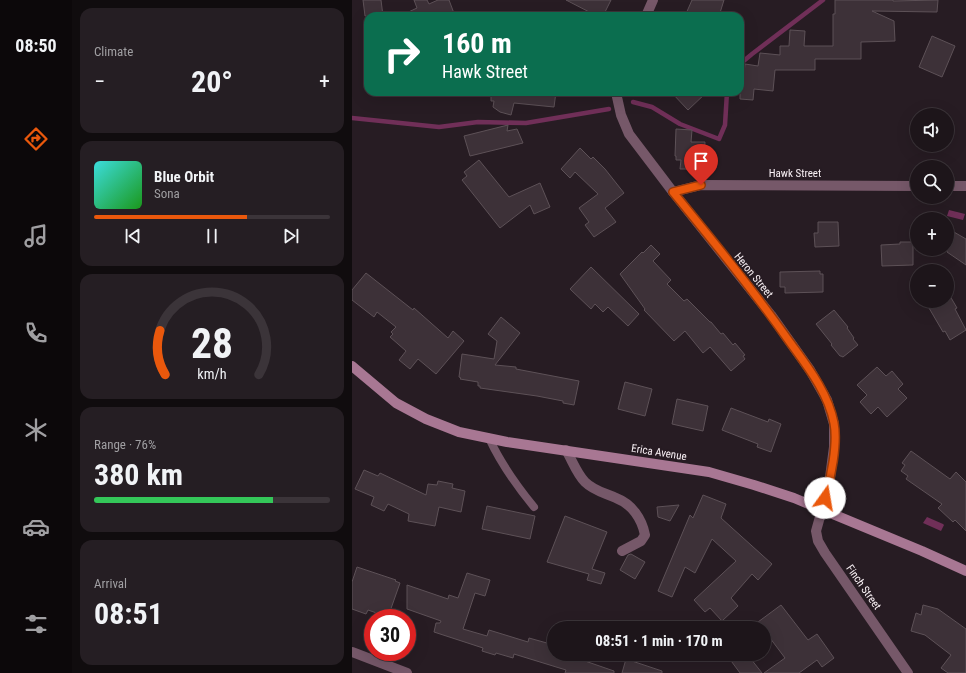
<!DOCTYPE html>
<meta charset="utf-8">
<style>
:root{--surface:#1d151a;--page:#251e23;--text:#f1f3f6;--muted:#a09fa2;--line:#3b3439;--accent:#ea580c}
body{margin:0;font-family:"Roboto Condensed",sans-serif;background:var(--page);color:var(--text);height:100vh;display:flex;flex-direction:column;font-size:15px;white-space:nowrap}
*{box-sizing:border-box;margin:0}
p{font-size:13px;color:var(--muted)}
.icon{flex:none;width:22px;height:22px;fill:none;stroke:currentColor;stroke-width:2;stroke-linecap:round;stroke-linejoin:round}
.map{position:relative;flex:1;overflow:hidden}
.details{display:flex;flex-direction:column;gap:8px;padding:8px;background:#100c0e;width:280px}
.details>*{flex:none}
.guide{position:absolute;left:12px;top:12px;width:380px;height:84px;border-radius:12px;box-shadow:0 4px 16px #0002,0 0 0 1px var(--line);background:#0b6e4f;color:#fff;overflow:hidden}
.buttons{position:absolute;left:558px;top:108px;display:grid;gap:8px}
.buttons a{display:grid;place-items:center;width:44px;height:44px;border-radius:50%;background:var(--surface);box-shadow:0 4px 16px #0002,0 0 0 1px var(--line);font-size:20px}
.speed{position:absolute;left:12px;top:609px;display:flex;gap:8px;font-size:20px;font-weight:700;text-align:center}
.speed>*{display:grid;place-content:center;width:52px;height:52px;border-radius:50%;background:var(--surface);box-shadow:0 4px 16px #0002,0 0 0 1px var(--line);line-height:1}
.speed .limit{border:6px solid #d22;background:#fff;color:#111}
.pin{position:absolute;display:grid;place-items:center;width:34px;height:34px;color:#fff;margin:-41px -17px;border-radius:50% 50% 50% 0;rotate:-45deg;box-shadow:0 0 4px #0007}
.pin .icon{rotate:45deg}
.me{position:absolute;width:44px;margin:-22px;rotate:13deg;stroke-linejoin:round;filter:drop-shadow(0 0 3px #0008)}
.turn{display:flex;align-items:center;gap:14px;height:84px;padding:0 12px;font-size:18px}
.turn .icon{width:52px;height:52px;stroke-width:2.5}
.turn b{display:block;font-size:28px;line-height:34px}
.big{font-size:30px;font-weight:700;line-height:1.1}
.details .tile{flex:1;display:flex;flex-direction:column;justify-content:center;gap:6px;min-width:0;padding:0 14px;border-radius:12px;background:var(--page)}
.details .dial{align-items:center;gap:0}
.dial svg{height:104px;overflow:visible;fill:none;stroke:var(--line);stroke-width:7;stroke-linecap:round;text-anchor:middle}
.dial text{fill:var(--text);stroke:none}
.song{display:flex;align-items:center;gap:12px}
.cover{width:48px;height:48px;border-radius:6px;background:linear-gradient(135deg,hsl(180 70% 55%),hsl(120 70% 35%))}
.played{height:4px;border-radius:2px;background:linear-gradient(90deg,var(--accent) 65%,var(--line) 65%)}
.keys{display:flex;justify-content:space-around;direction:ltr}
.heat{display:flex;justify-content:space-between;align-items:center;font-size:22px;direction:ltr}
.charge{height:6px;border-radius:3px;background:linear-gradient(90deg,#34c759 76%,var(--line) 0)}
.trip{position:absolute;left:195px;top:621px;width:224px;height:40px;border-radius:20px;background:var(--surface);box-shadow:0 4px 16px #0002,0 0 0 1px var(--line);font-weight:700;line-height:40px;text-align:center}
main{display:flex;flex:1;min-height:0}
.dock{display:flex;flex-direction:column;width:72px;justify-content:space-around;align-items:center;background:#0c080a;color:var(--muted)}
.dock .icon{width:28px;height:28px}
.dock .selected{color:var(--accent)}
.dock b{font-size:18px;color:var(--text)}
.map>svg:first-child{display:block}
</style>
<main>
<nav class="dock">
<b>08:50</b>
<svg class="icon selected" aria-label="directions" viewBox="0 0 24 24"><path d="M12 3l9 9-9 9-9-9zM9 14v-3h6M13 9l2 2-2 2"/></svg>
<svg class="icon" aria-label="music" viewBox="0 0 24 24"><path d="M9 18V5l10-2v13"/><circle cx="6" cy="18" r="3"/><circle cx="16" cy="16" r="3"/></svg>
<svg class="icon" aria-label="phone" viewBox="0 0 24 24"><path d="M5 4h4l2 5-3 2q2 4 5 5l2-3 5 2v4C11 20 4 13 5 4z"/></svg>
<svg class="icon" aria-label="climate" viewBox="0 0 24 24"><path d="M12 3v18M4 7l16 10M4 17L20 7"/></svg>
<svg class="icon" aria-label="car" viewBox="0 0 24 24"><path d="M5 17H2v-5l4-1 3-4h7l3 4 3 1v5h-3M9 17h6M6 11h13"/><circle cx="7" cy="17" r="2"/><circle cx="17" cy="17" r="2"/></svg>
<svg class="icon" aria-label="filters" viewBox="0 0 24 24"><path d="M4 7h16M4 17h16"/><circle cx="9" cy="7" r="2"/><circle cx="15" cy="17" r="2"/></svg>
</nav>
<section class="details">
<div class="tile"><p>Climate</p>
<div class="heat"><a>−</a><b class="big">20°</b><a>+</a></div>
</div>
<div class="tile">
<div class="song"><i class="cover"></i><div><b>Blue Orbit</b><p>Sona</p></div></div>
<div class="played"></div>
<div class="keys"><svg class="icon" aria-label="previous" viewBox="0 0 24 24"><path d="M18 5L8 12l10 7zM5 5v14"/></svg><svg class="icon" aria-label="pause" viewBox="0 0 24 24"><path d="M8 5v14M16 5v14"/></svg><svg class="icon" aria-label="next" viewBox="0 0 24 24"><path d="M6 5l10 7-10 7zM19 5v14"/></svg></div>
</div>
<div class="tile dial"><svg viewBox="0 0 100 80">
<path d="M14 69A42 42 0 1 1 86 69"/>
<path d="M14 69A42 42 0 0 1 10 35" stroke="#ea580c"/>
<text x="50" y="56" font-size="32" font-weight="700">28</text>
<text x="50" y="72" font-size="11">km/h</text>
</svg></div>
<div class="tile"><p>Range · 76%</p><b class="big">380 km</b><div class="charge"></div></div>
<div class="tile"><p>Arrival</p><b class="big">08:51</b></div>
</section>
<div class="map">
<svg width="614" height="673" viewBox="0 0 614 673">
<rect width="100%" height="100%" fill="#271c23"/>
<!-- water -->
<g fill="#702f58">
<polygon points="597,210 613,214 611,220 595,216"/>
<polygon points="575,517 591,524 592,525 589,531 571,523"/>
</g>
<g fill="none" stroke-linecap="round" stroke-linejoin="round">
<!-- stream -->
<g stroke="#702f58" stroke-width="4.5">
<polyline points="388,64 400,54 471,0"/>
<polyline points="281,102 300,107 328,124 367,139 373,125 375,92"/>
<polyline points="0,118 87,127 126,122 174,123 257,109"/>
</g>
</g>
<!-- building -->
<g fill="#3d3138" stroke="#5d5157">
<polygon points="11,0 29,0 31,16 13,16"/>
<polygon points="62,0 75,0 77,4 86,0 97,0 103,16 48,16 65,8"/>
<polygon points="214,0 259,0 251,16 245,16"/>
<polygon points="340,0 372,0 367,16 333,16"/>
<polygon points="483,0 541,0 541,1 586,0 585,12 520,11 542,21 543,41 509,42 509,59 463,59 463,70 423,70 421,91 402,89 401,100 388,99 388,82 391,82 393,64 406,66 408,53 428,55 428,46 437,46 438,30 453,31 452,46 481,46 481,14 483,14"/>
<polygon points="580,36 603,46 590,77 567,67"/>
<polygon points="139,92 204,92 202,107 162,103 159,115 148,112 141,107 142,101 139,101"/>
<polygon points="319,92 355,92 336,110"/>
<polygon points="156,125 155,131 165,129 171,143 118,156 112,136"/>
<polygon points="324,129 340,130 339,142 353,142 352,160 347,160 347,169 328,169 329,160 324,160 324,156 323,156"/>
<polygon points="228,148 239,159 241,157 253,169 272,193 253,208 264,222 242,237 233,225 237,222 227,208 246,194 223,172 218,178 209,169"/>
<polygon points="127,160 157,197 188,183 198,207 182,214 178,205 148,228 110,180 115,176 112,172"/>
<polygon points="466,222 486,222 487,246 463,247 462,233 466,233"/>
<polygon points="595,228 614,239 614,265 595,252"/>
<polygon points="548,242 561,242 561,265 530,266 529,245 548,244"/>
<polygon points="299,245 308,254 301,261 319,280 315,284 332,301 335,299 358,322 359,322 369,334 371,333 381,345 383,343 393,355 391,356 393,359 379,371 358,347 351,353 333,331 322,341 292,310 293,309 268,274 290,252 291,253"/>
<polygon points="239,267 287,314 276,326 256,307 251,312 243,304 239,309 218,289"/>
<polygon points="468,271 468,274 471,274 471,292 433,293 433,287 428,287 428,272"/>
<polygon points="14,273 61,310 62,308 96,338 101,331 112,341 84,374 66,359 58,369 47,360 54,351 38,337 41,334 39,332 44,327 25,312 22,317 0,300 0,290"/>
<polygon points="598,296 605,308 603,309 614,330 598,340 593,331 591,332 577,308 589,301 595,301 595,297"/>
<polygon points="482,310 496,327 495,328 502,338 501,339 506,345 491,357 489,356 488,356 479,345 480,344 464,324"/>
<polygon points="149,317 168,333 143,365 164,367 164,369 227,381 222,405 211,403 211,401 185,396 128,388 128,386 126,386 126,382 108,379 109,378 107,377 110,354 142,359 145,341 136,334"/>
<polygon points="525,367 534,376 540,371 551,384 546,389 555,398 535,417 526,407 519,414 508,402 515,395 505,385"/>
<polygon points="273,382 300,389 293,416 266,409"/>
<polygon points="325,399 356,406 351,431 320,424"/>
<polygon points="379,408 416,422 417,419 429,424 419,452 405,447 406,444 370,430"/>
<polygon points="559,451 598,479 604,472 614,482 614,531 603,520 601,522 586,508 590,504 554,479 556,476 549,471 553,465 550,463"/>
<polygon points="12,470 26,476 28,473 74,495 76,484 85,485 86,481 101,484 100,488 113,491 109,512 87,507 83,526 56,521 57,514 36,504 32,511 19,505 22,497 3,489"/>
<polygon points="351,495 374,504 369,518 420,564 406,580 400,574 379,598 386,606 370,621 358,608 353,612 342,600 384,561 360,539 343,573 333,567 320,597 306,591 338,515 341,518"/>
<polygon points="327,505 318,521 306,517 305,507"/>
<polygon points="135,506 183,516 178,539 130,529"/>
<polygon points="213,516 255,532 240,569 253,573 249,584 235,580 237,574 195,562"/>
<polygon points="279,554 293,562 283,579 268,570 276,555"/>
<polygon points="5,567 44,580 43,581 48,583 36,617 16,610 14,614 0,609 0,582"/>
<polygon points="115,573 138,580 133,596 123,593 111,629 135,636 137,630 176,642 177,638 202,645 202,654 235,654 233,661 262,671 262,673 213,673 214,670 162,654 161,658 144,653 143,655 130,651 131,648 82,632 84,623 88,623 89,621 55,609 55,585 96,599 97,595 106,598"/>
<polygon points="429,605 456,640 465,634 482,658 470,667 465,660 447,673 412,673 433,658 412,630 412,628 410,628 406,622"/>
<polygon points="571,605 586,609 614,629 614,673 596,673 589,668 599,655 573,635 559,631 564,613 569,615"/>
<polygon points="374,654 395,654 410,673 388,673"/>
<polygon points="274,659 310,671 310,673 270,673"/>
</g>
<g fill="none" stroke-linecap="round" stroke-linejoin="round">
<!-- lane -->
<path stroke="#765869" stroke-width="8" d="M137 438C149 464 164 485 182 507"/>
<!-- street -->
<g stroke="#765869" stroke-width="10">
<polyline points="294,16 301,0"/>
<polyline points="266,92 265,97 269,115 277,134 321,192 419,315 458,370 475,400 482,424 482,447 477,485 464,531 466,541 473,553 556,673"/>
<polyline points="595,186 614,186"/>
<polyline points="321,192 349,185 565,186"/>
<path d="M214 450C220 460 225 474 233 482 242 491 253 493 264 498 280 504 290 519 293 535L289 541 270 551"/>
<polyline points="0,652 55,673"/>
</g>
<!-- secondary -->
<polyline stroke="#a87793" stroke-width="10" points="0,366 44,403 74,419 107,432 155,442 357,472 402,485 442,498 570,551 614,571"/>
</g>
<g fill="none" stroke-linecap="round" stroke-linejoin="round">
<defs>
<path id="route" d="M349 185 321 192C361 241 401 290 437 341 455 366 476 392 482 423 486 443 479 478 473 498"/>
</defs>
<!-- route casing -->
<use href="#route" stroke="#983908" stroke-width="10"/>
<!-- route -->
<use href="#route" stroke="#ea580c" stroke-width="7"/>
</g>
<g text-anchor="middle" stroke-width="4" stroke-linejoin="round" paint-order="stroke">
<!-- street labels -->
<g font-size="11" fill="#f9f1f5" stroke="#271c23">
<text x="443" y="177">Hawk Street</text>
<text transform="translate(402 275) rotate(51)" y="4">Heron Street</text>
<text transform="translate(307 452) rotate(9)" y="4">Erica Avenue</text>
<text transform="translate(512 587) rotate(55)" y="4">Finch Street</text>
</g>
</g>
</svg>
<div class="buttons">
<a><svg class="icon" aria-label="sound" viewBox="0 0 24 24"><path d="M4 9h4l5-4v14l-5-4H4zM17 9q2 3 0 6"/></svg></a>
<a><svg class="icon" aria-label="search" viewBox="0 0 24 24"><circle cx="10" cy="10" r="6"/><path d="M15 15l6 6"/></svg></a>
<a>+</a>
<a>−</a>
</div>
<div class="speed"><div class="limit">30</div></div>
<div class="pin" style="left:349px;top:185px;background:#d93025"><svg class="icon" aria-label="arrive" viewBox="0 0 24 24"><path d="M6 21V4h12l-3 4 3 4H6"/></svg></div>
<svg class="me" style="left:473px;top:498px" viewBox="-20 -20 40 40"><circle r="19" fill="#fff"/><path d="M0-13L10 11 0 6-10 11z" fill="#ea580c"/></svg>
<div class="trip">08:51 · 1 min · 170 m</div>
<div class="guide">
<div class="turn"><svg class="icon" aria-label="right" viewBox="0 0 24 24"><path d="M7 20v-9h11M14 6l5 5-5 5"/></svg><div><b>160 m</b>Hawk Street</div></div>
</div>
</div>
</main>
